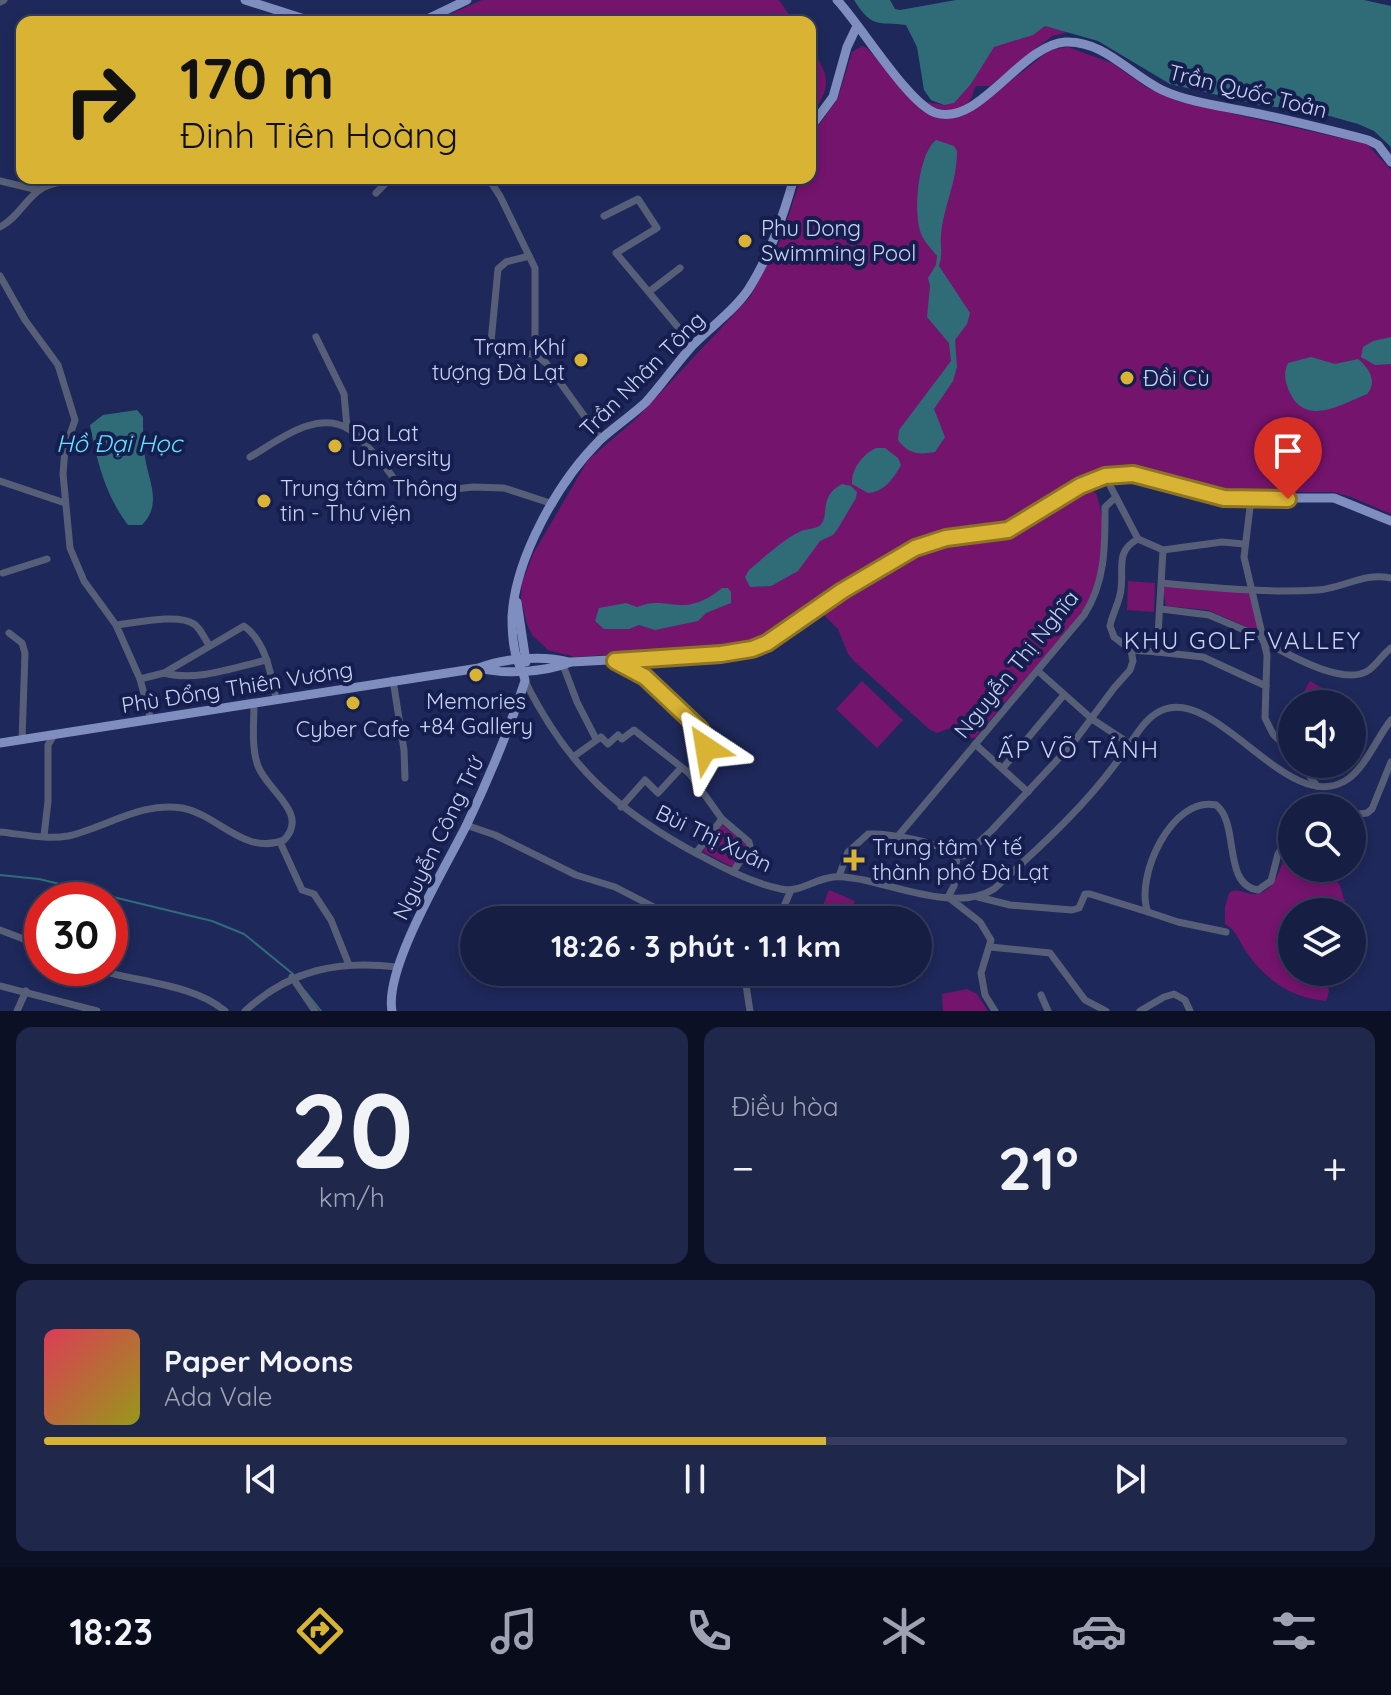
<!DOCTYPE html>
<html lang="vi">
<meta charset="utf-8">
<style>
:root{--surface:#161e44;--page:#1f274b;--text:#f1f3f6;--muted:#9ea2b2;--line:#353c5d;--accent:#d9b334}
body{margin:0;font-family:Quicksand,sans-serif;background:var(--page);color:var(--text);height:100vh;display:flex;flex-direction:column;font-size:30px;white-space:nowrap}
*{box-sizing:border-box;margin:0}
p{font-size:26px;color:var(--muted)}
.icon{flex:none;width:44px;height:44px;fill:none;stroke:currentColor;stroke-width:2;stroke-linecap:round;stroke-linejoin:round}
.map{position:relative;height:1011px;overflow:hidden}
.drawer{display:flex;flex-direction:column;gap:16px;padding:16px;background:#0c1025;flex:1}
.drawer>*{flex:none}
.banner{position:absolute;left:16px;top:16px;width:800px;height:168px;border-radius:16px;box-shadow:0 4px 12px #0003,0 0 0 2px var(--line);background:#d9b334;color:#111;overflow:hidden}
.buttons{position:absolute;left:1278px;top:690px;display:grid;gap:16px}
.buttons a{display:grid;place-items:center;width:88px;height:88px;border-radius:50%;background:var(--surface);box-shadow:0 4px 12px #0003,0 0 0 2px var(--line);font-size:40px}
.speed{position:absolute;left:24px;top:882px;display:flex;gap:16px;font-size:40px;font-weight:700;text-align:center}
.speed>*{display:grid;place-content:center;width:104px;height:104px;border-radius:50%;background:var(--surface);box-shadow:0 4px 12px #0003,0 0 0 2px var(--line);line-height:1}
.speed .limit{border:12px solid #d22;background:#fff;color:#111}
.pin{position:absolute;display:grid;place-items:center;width:68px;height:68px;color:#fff;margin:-82px -34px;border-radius:50% 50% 50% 0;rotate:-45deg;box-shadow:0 0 8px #0007}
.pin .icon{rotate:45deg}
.me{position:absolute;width:88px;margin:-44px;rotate:327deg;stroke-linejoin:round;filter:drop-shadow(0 0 6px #0008)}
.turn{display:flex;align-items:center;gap:28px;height:168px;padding:0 32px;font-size:36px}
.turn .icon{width:104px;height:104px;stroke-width:2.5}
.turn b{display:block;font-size:56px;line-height:68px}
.big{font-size:60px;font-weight:700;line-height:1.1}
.drawer .widget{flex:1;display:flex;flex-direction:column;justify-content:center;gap:12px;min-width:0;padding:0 28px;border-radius:16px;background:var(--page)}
.drawer .dial{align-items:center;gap:0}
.dial b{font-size:104px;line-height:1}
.song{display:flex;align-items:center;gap:24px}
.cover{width:96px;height:96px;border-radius:12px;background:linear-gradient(135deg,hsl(350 70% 55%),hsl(60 70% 35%))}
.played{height:8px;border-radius:4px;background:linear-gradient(90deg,var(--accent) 60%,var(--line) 60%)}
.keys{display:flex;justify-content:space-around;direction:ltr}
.heat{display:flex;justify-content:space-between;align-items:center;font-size:44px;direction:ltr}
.drawer .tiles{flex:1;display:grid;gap:16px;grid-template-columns:1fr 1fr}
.widget:last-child{grid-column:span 2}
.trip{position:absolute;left:460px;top:906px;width:472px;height:80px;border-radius:40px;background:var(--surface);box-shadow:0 4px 12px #0003,0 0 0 2px var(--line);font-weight:700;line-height:80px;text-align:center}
.tabs{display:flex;height:128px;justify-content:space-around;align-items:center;background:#090c1b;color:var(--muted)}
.tabs .icon{width:56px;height:56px}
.tabs .active{color:var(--accent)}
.tabs b{font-size:36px;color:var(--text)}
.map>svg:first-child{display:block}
</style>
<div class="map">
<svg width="1391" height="1011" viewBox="0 0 1391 1011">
<rect width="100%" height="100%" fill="#1e285a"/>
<!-- green -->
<g fill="#74146d">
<polygon points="482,0 779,0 794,22 449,22 448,15"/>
<path d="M1045 26 1068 32 1053 36 1037 47 990 86H976C973 91 973 96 970 100 960 114 937 112 926 102L944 105 971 84 994 46 1026 37Z"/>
<path d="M810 45C829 77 834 85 810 116Z"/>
<polygon points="862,46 867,48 922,111 943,119 961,116 976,108 1050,50 1068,47 1112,63 1146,87 1177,101 1367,144 1391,170 1391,514 1351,497 1333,492 1228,492 1146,470 1119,469 1095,473 1079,481 1007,524 995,528 939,535 910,545 853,578 776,633 744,646 575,657 548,650 532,635 527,624 521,598 522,583 533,554 588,460 636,419 750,297 780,241 801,178 810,178 810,144 814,132 838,98 852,52"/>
<path d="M1089 490 1096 493C1107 523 1104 566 1091 595 1083 614 1068 629 1055 645 1029 676 1001 706 975 738H970L959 725 937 733 929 729 855 662 848 654 838 629 823 614C834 592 923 548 949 543 970 540 990 543 1010 536 1038 525 1061 503 1089 490Z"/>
<polygon points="1128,581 1155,583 1154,612 1127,610"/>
<polygon points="1167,585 1250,592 1259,628 1254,630 1208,610 1166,606 1163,589"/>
<polygon points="862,681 903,720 877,748 836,709"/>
<polygon points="1310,681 1347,703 1347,704 1297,704"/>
<polygon points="722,825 748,845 732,867 702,851"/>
<path d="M1292 842V868H1329L1340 886 1348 912H1292V972H1326L1329 991 1326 1001C1292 998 1267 981 1247 953 1239 942 1238 932 1225 924V907L1229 893C1238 887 1244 894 1254 894 1279 893 1281 858 1292 842Z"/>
<polygon points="829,890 855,901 848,916 823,905"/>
<polygon points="967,989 977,994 988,1011 943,1011 942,994"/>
</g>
<!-- water -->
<g fill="#2f6c78">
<path d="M854 0H890L895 9 900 10 956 0H1364L1391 6V147L1374 131 1358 124 1305 109 1265 106 1170 84 1098 41 1045 26 1033 35 994 47 971 84 954 103 944 105 931 100 924 90 917 47 906 25C878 21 873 30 854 0Z"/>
<path d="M936 140 954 146 957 151C957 182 944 205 941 234 940 248 943 252 939 266L970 313 967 324 955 340 957 367 953 381 934 409 945 437 935 452C919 455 908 454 898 440L899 430 951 361 949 343 927 317 930 286 928 278 936 265 937 256C932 249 925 243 922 236 912 215 918 154 936 140Z"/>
<polygon points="1391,337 1391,364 1375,365 1361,357 1363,347 1373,341"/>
<path d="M1311 357 1335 364 1358 359C1369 368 1378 382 1367 394 1342 404 1306 427 1290 393 1285 382 1283 373 1288 363Z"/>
<path d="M137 410 143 417C143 431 143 444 145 457 148 480 163 504 142 525H128C105 495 97 461 90 425L103 415Z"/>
<path d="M876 448H885L898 458 901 465C894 478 884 492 868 493L852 484C851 469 863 454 876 448Z"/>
<path d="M842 484 851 486 857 492 856 498 837 530 833 535 820 541 798 571 771 586 750 587 745 577 749 570C765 557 782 540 801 531 806 529 815 529 819 526 831 518 817 497 842 484Z"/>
<path d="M722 588H728L731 592V603L706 613 698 621 655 630 639 625 629 629H604L595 621 599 608 626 603 637 607C656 600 661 604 681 605 696 606 711 597 722 588Z"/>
</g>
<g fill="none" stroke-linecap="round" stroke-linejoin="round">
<!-- stream -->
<g stroke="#2f6c78" stroke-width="2">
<polyline points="0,875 39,879 212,921 244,934 293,974"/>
<polyline points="305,991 321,1011"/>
</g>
<!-- minor -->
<g stroke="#575e77" stroke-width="7">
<polyline points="0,2 4,0"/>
<polyline points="483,178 492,184 500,196 535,268 535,354 546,363 601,439"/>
<polyline points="0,181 38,190"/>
<polyline points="376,193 388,181 399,178"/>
<polyline points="604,216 638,199 657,228 616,253 693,345"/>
<path d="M0 227C19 217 25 199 41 189 62 175 120 182 146 182L151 178"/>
<polyline points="529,256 506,262 498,269 491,342 492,349 496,353 535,354"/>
<polyline points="0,276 25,320 58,365 75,420 65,449 63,474 70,548 84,581 116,625 140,679 151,720"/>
<polyline points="650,291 680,268"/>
<polyline points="316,337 344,394 347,428"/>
<path d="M250 457C276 442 315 410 347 428 357 433 375 455 383 464 393 476 398 488 413 494L473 487 504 488 553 504"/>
<polyline points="0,481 65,503"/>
<polyline points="1251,499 1244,557 1267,655 1265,718 1273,734 1292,753"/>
<polyline points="1163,550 1222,542 1244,544"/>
<polyline points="3,573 47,559"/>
<path d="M1162 583C1213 588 1267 593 1318 590 1344 588 1364 572 1391 578"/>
<polyline points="1161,609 1209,615 1263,638"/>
<path d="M116 625C135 623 178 613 194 624 201 629 204 638 209 645"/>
<polyline points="9,633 22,643 25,653 22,740"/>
<path d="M1263 641C1286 653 1344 688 1369 670 1377 664 1383 654 1391 648"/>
<polyline points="1131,650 1157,652 1163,550 1138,539"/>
<polyline points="1157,652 1203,657 1266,686"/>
<polyline points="615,661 645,677 705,737 706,748 689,773 722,819 749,842 750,846 733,872"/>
<polyline points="563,665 577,702 596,739"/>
<polyline points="1038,671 1092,719 1130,744"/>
<path d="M164 673C197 682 235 667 267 660"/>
<path d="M140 679 164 673 244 626C266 642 271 674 276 699"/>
<polyline points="393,680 404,750 405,778"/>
<path d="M525 681C568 768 619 813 703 857 727 870 755 884 781 889 797 893 812 881 828 878 840 875 852 878 864 880 901 888 959 911 994 889 1040 847 1088 804 1124 752 1136 736 1145 716 1165 709 1221 691 1291 819 1348 779 1366 766 1377 738 1391 720"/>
<polyline points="975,744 1028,792"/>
<polyline points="573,757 601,737 608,744 618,735 622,739 634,730 689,773"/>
<polyline points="1301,764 1317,786"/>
<polyline points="1003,768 1063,696"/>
<polyline points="621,807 645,780 658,793 681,768"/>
<polyline points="1352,815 1367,813 1372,809 1391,762"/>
<polyline points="466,825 495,835 576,875 615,887 679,920"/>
<path d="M0 832C21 834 47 840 68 836 104 828 143 801 182 808 219 815 244 856 284 840 310 813 267 791 258 766 251 747 254 723 254 704"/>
<polyline points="44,836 48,801 48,745 54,735"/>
<path d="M898 836 1084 615C1106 581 1105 545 1105 507L1116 497"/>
<polyline points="280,842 302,890 314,894 331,920 349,965"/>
<polyline points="696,853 722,819"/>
<path d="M957 856H964L992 830 1073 743 1114 688 1130 670 1133 661 1131 650 1114 637 1110 626C1112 614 1120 602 1121 589 1124 568 1115 551 1138 539L1105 476"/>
<polyline points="957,856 954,886 948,897 980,922 991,940 981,973 985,995 995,1011"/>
<path d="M839 876 848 852 868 834C889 833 942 843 957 856"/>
<polyline points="978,897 1010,905 1072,910 1079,908 1085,894 1090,894 1148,912"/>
<polyline points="778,920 791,890"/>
<polyline points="0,930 42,946"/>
<path d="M1226 932 1178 922 1148 912C1134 878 1172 795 1216 805 1240 823 1222 885 1258 890L1271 881 1278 854 1292 831"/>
<polyline points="990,947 1050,953 1085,1000 1106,1011"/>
<path d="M93 968C132 982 193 983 225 1011"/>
<polyline points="744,972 750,1011"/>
<polyline points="292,977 315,1011"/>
<polyline points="0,986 97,1011"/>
<polyline points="1041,995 1048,1011"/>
<polyline points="17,1011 26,991"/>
<path d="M245 1011C290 970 337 960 397 967"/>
<polyline points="1140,1011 1164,997 1174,994 1185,1000 1190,1011"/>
</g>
<!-- major -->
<g stroke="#7f8dbf" stroke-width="9">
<polyline points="245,0 314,22"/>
<path d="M837 0C860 24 909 105 936 113 979 127 1021 45 1065 42 1104 40 1130 75 1162 90 1188 102 1221 106 1250 112 1290 120 1329 130 1368 140L1378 145 1391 162"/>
<polyline points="421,22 467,0"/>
<polyline points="810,128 833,97 847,47 857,26"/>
<polyline points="517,602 526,662"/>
<path d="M479 668C506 675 545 672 571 662L705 655 752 649 778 637 842 591 915 548 946 538 1008 530 1080 486 1114 474 1150 477 1224 498H1334L1391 521"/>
<path d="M0 743 479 668C505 658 543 655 569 662"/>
<path d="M392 1011C384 967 446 867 467 824 489 778 509 730 525 681 524 672 520 668 517 659 513 647 512 629 512 617 515 558 558 482 599 441 614 427 631 416 646 402 662 384 676 364 692 346 710 327 733 312 748 290 770 256 783 216 794 178"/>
</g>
</g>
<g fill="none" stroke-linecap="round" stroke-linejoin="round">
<defs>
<polyline id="route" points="706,748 705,737 700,729 645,677 615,661 721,654 752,649 767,643 842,591 915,548 946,538 1008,530 1080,486 1105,476 1133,474 1224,498 1288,499"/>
</defs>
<!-- route casing -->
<use href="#route" stroke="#8d7422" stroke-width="20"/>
<!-- route -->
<use href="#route" stroke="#d9b334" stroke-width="14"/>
</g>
<!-- markers -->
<g fill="#d9b334" stroke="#151e4e" stroke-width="3">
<circle cx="745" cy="241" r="8"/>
<circle cx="581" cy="360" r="8"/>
<circle cx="1127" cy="378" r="8"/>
<circle cx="335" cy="446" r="8"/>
<circle cx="264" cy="501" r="8"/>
<circle cx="476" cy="675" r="8"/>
<circle cx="353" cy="703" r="8"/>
<path d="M850 848h8v8h8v8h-8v8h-8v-8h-8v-8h8z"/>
</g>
<g text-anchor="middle" stroke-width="8" stroke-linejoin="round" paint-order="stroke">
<!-- street labels -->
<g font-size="22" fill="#c8d2f1" stroke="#151e4e">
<text transform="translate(1248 91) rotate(14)" y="8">Trần Quốc Toản</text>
<text transform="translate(642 374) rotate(-45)" y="8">Trần Nhân Tông</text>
<text transform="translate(1016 664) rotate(-51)" y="8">Nguyễn Thị Nghĩa</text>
<text transform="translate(237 687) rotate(-9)" y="8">Phù Đổng Thiên Vương</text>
<text transform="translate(438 838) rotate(-64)" y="8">Nguyễn Công Trứ</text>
<text transform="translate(714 838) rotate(26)" y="8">Bùi Thị Xuân</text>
</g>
<!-- poi labels -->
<g font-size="22" fill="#c8d2f1" stroke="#151e4e" text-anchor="start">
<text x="761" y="236">Phu Dong<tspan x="761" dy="25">Swimming Pool</tspan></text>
<text x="565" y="355" text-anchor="end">Trạm Khí<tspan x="565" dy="25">tượng Đà Lạt</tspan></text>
<text x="1143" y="386">Đồi Cù</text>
<text x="351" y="441">Da Lat<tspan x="351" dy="25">University</tspan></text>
<text x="280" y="496">Trung tâm Thông<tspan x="280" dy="25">tin - Thư viện</tspan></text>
<text x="476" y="709" text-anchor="middle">Memories<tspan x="476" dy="25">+84 Gallery</tspan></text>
<text x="353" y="737" text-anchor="middle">Cyber Cafe</text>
<text x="872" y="855">Trung tâm Y tế<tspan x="872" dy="25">thành phố Đà Lạt</tspan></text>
</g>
<!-- water labels -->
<g font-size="24" font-style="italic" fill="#63e3fa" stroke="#151e4e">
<text x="119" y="452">Hồ Đại Học</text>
</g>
<!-- neighbourhood labels -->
<g font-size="24" letter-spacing="2" fill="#c8d2f1" stroke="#151e4e">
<text x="1243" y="649">KHU GOLF VALLEY</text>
<text x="1079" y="758">ẤP VÕ TÁNH</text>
</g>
</g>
</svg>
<div class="buttons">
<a><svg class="icon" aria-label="sound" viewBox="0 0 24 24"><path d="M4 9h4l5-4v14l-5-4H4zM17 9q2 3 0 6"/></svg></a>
<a><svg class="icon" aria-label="search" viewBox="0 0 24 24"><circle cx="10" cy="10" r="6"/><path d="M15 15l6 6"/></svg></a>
<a><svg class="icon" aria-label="layers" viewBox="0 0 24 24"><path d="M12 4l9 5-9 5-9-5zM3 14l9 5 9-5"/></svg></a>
</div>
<div class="speed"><div class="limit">30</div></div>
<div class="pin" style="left:1288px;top:499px;background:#d93025"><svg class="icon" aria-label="arrive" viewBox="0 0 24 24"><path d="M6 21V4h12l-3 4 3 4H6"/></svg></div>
<svg class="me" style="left:706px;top:748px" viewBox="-20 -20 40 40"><path d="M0-17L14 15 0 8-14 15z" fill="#d9b334" stroke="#fff" stroke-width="4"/></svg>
<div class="trip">18:26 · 3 phút · 1.1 km</div>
<div class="banner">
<div class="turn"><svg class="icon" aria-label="right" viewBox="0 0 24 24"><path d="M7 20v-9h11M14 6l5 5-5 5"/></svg><div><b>170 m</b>Đinh Tiên Hoàng</div></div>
</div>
</div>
<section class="drawer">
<div class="tiles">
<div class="widget dial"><b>20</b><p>km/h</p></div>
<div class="widget"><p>Điều hòa</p>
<div class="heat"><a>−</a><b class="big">21°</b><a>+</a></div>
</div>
<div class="widget">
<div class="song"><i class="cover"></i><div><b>Paper Moons</b><p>Ada Vale</p></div></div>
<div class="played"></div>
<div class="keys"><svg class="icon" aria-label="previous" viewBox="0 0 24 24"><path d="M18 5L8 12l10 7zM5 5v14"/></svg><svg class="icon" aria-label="pause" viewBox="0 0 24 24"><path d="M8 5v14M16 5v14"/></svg><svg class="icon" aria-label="next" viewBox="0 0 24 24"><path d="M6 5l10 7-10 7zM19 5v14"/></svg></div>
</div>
</div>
</section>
<nav class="tabs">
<b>18:23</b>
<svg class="icon active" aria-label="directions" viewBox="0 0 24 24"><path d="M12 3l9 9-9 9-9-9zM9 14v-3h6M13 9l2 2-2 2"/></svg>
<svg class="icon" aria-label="music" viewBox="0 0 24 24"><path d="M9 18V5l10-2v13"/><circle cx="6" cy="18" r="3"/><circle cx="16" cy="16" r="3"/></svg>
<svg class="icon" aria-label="phone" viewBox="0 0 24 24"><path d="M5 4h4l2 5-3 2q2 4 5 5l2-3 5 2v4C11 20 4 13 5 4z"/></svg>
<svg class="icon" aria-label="climate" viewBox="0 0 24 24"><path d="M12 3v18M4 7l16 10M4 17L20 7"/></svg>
<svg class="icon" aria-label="car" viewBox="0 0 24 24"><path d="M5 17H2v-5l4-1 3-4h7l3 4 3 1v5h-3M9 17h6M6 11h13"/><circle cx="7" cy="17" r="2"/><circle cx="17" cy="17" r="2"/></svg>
<svg class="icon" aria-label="filters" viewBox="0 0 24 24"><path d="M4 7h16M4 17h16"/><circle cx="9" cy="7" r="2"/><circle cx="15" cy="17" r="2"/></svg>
</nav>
